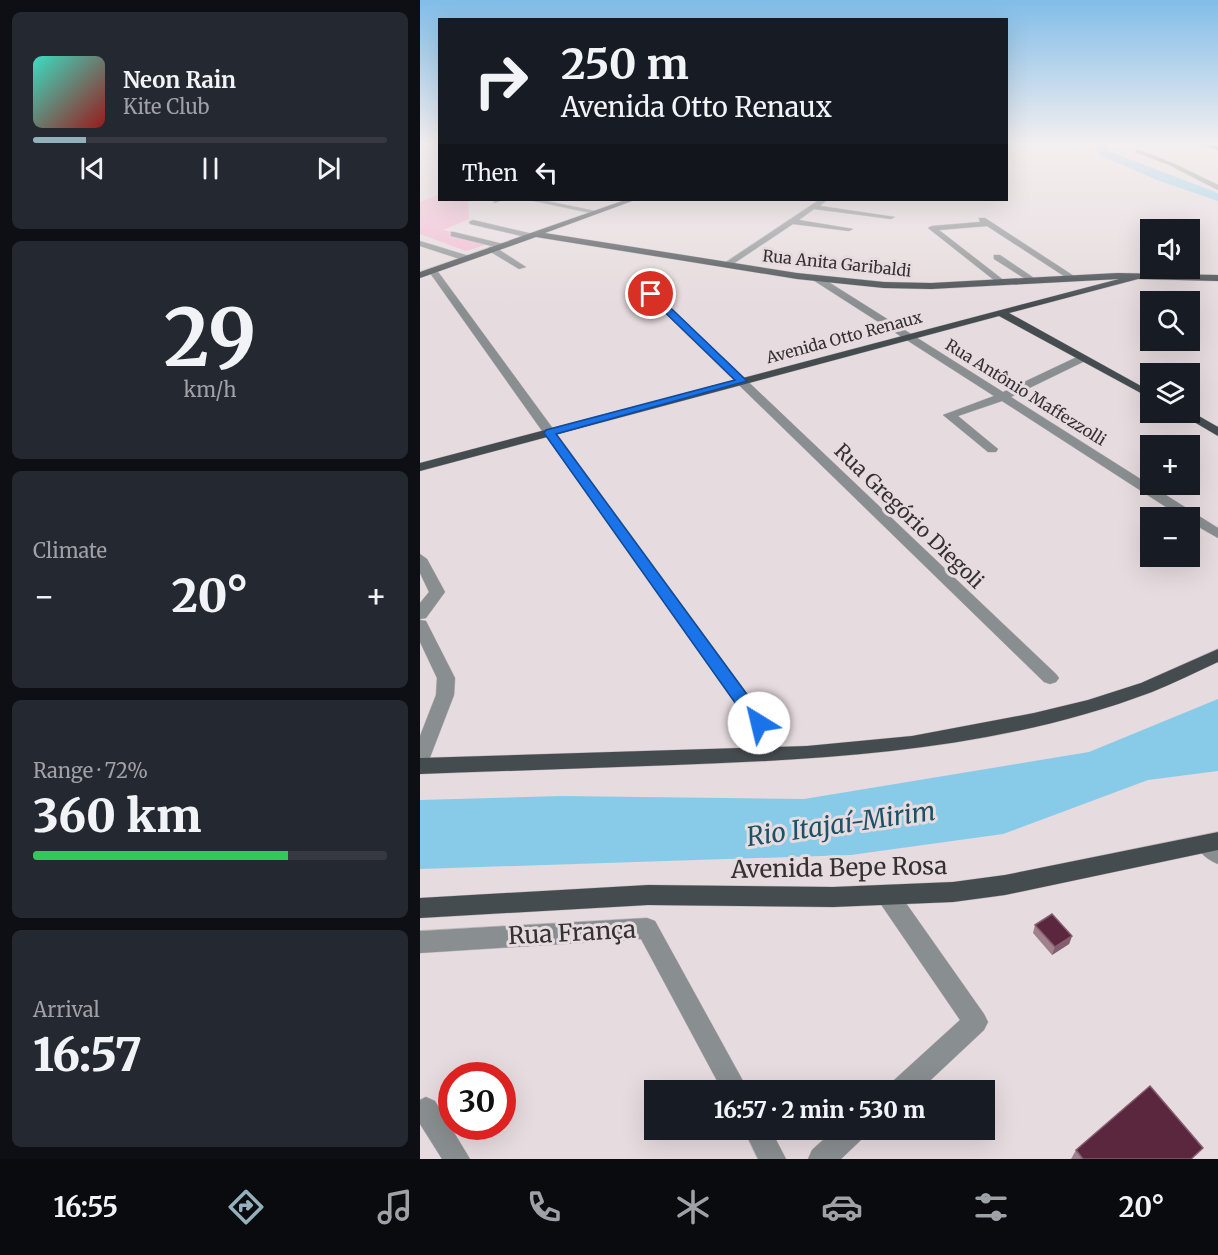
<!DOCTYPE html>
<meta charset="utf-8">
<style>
:root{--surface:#171b24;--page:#242831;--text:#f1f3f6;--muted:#9ea1a6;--line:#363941;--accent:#93b0bc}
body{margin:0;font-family:Merriweather,serif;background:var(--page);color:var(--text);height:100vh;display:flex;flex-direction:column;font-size:22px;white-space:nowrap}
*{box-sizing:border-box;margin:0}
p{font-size:20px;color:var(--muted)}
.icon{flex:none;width:33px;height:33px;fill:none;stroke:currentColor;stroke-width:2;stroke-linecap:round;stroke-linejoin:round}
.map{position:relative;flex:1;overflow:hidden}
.details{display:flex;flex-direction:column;gap:12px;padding:12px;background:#0d0f14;width:420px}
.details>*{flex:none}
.top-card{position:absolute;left:18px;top:18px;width:570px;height:183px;border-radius:0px;box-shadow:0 6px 24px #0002;background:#171b24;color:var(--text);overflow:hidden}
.controls{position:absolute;left:720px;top:219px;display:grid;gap:12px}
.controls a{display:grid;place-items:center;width:60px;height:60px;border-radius:0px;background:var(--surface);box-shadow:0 6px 24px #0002;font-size:30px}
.speed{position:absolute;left:18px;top:1062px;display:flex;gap:12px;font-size:30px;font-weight:700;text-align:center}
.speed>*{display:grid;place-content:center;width:78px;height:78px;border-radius:50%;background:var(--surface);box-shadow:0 6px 24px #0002;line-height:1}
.speed .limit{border:9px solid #d22;background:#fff;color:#111}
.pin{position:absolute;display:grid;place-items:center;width:51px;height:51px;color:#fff;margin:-26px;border:3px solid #fff;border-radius:50%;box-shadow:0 2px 6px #0007}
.me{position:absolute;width:66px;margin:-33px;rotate:324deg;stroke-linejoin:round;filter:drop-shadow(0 0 4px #0008)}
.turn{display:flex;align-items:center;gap:21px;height:126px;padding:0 24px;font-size:27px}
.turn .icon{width:78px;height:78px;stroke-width:2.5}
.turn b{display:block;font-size:42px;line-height:51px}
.then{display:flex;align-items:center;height:57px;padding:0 24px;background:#0003;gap:12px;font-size:22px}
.big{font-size:45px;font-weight:800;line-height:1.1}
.details .widget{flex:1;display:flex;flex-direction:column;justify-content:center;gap:9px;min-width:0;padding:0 21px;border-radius:9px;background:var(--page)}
.details .dial{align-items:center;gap:0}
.dial b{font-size:78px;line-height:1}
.song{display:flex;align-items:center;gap:18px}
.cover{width:72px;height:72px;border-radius:9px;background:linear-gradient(135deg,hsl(170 70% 55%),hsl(0 70% 35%))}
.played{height:6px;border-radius:3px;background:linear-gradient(90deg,var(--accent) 15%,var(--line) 15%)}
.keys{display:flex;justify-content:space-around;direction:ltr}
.heat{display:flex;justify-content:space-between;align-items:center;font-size:33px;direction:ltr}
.charge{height:9px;border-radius:4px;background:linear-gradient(90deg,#34c759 72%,var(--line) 0)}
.trip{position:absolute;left:224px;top:1080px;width:351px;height:60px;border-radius:0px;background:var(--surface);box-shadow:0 6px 24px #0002;font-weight:800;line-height:60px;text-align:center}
.tabs{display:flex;height:96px;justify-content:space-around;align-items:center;background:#090b0e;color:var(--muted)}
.tabs .icon{width:42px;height:42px}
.tabs .on{color:var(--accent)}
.tabs b{font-size:27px;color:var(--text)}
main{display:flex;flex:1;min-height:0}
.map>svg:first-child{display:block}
</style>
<main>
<section class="details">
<div class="widget">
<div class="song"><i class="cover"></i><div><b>Neon Rain</b><p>Kite Club</p></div></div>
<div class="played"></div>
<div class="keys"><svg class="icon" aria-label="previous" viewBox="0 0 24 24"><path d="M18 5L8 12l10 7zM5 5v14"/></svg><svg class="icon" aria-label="pause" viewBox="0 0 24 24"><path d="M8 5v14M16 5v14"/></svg><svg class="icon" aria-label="next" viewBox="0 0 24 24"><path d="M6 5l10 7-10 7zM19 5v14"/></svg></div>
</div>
<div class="widget dial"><b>29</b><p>km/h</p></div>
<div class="widget"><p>Climate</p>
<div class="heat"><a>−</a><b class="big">20°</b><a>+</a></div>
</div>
<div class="widget"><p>Range · 72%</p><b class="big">360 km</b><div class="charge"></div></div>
<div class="widget"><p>Arrival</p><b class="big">16:57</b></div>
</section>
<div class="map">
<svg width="798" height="1159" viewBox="0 0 798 1159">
<rect width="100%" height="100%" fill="#e6dbde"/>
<!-- green -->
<polygon fill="#f2b9cf" points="19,194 20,200 53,200 48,202 49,219 23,230 75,242 46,251 0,234 0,202"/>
<!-- water -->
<polygon fill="#88cbe9" points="798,699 798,771 728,780 583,834 431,855 0,869 0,800 141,796 384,799 669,752"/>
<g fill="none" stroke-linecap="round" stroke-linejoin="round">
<!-- river -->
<polygon fill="#88cbe9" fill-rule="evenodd" points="676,143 686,143 688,151 798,193 798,201 737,180 680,155 675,148"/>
<defs>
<g id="minor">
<polygon points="717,149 753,163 798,185 798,190 749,165 715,152"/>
<polygon points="72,200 82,200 75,203"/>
<polygon points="109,200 122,200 180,212 176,214"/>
<polygon points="399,200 407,200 400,206 475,217 471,219 394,209 379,220 433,229 429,231 373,224 310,266 303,264"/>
<polygon points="559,218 565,218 657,278 650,280 567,226 519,230 586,282 579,284 508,228 512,226 560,222"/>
<polygon points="53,220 113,234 114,236 110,238 50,224 49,222"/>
<polygon points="34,232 83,244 84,246 80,248 31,236 31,232"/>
<polygon points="0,241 49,256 50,258 46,261 0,246"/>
<polygon points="69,247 75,247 106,267 99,269 69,251"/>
<polygon points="574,255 580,255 617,280 610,282 574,259"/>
<polygon points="10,269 16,269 345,718 348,723 345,728 339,730 333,728 10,273"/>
<polygon points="393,276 399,276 583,392 659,356 667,356 667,360 591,397 798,528 798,538 770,522 770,518 763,518 582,401 538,416 578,449 576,452 568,452 523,415 574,396 393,280"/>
<polygon points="214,279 220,279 636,674 639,678 636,682 630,684 624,682 214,283"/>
<polygon points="0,554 7,559 25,592 6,618 0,619 0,603 9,592 0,573"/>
<polygon points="0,620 6,621 8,625 35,678 34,695 9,760 7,765 0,767 0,736 16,695 17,678 0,642"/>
<path d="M786 835 798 842V864C788 860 780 854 776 844L779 838Z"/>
<polygon points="468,886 476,889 564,1014 568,1022 564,1030 500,1090 469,1090 473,1081 540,1020 460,903 457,896 460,889"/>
<polygon points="227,918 235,921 328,1090 302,1090 221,939 0,953 0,931"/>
<polygon points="6,1097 15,1101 50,1159 22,1159 0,1124 0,1100"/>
<polygon points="324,1130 351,1130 366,1159 338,1159"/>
<polygon points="414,1130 446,1130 442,1139 421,1159 388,1159 392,1150"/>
</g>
<g id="major">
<polygon points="776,143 798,146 798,150 777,144"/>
<polygon points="205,200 215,200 125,233 377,273 464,282 511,283 697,273 798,275 798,281 718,279 589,313 730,391 730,398 579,316 0,471 0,463 699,279 511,289 464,288 377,279 116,237 0,278 0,272"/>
<polygon points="770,411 798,427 798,436 757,412"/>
<path d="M798 649V662C776 672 754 683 732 692 578 750 416 759 254 765 169 768 85 771 0 774V758L387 746 492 736 614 713 668 700 721 683Z"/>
<polygon points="798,832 798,850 585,895 533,902 413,907 228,905 0,918 0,898 228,885 413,887 533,882 585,875"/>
</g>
</defs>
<!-- minor casing -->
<use href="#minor" stroke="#c3b9bc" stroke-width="1"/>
<!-- major casing -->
<use href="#major" stroke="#c3b9bc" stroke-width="1"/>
<!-- minor -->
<use href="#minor" fill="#898e90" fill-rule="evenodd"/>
<!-- major -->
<use href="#major" fill="#454c50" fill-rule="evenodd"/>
</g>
<!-- wall -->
<g fill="#a0818e">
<polygon points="615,925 652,936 649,944 632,955 613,933"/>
<polygon points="656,1150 774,1159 651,1159"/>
</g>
<!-- shaded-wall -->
<polygon fill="#855d6e" points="652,936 649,944 632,955 635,947"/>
<!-- building -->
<g fill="#5b273e" stroke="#855d6e" stroke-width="1.5">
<polygon points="632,914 652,936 635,947 615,925"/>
<polygon points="730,1086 783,1148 771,1159 663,1159 656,1150"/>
</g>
<!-- sky -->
<linearGradient id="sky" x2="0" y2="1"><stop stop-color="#81bde8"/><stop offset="0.47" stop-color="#f4eff0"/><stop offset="1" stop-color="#f4eff0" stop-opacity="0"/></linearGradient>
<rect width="798" height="305" fill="url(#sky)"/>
<!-- route -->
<polygon fill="#1a73e8" stroke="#114b97" stroke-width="1.5" points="228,292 234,292 327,381 136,434 345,719 347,723 345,728 339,730 333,728 124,433 126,430 315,380 228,296"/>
<g text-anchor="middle" stroke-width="6" stroke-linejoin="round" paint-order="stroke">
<!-- far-street labels -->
<g font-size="16" fill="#353132" stroke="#e6dbde">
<text transform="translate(417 263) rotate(6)" y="6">Rua Anita Garibaldi</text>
<text transform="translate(424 337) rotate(-15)" y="6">Avenida Otto Renaux</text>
<text transform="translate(606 392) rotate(32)" y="6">Rua Antônio Maffezzolli</text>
</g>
<!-- street labels -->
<g font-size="20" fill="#353132" stroke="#e6dbde">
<text transform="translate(489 516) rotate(44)" y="7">Rua Gregório Diegoli</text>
</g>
<!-- near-street labels -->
<g font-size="24" fill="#353132" stroke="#e6dbde">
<text transform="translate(419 868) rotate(-1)" y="8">Avenida Bepe Rosa</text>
<text transform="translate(152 933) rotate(-3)" y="8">Rua França</text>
</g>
<!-- near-water labels -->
<g font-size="26" font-style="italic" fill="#1c5268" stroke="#e6dbde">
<text transform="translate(421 824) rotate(-8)" y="9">Rio Itajaí-Mirim</text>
</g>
</g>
</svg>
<div class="controls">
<a><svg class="icon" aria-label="sound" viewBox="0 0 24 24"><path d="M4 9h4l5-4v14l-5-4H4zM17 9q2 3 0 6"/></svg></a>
<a><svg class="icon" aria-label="search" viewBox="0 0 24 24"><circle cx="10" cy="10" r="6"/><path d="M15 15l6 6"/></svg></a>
<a><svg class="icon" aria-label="layers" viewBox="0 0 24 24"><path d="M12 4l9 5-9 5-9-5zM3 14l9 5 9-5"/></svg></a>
<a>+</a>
<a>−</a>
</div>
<div class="speed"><div class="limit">30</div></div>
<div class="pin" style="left:231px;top:294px;background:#d93025"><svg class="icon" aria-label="arrive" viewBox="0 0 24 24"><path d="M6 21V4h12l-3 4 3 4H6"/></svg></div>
<svg class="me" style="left:339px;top:723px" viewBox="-20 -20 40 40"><circle r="19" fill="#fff"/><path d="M0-13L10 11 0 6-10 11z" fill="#1a73e8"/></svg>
<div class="trip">16:57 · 2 min · 530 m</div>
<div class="top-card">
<div class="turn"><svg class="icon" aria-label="right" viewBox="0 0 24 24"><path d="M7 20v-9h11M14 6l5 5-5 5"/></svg><div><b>250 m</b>Avenida Otto Renaux</div></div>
<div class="then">Then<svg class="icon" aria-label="left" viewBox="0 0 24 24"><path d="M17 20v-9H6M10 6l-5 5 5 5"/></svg></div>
</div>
</div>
</main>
<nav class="tabs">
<b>16:55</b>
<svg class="icon on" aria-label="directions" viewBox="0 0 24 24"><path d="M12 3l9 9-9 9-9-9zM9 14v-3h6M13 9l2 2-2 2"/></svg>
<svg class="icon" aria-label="music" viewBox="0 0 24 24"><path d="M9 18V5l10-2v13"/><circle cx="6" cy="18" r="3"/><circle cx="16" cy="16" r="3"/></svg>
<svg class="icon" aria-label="phone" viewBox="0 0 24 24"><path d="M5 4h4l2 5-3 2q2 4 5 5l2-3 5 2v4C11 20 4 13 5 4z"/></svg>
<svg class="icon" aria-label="climate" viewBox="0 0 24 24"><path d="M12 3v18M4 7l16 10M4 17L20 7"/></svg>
<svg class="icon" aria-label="car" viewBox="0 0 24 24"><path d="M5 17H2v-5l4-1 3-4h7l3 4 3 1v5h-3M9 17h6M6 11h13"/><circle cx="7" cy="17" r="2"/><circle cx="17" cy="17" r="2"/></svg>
<svg class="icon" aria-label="filters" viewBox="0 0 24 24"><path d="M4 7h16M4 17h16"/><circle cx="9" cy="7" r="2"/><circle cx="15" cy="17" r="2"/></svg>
<b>20°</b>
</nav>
